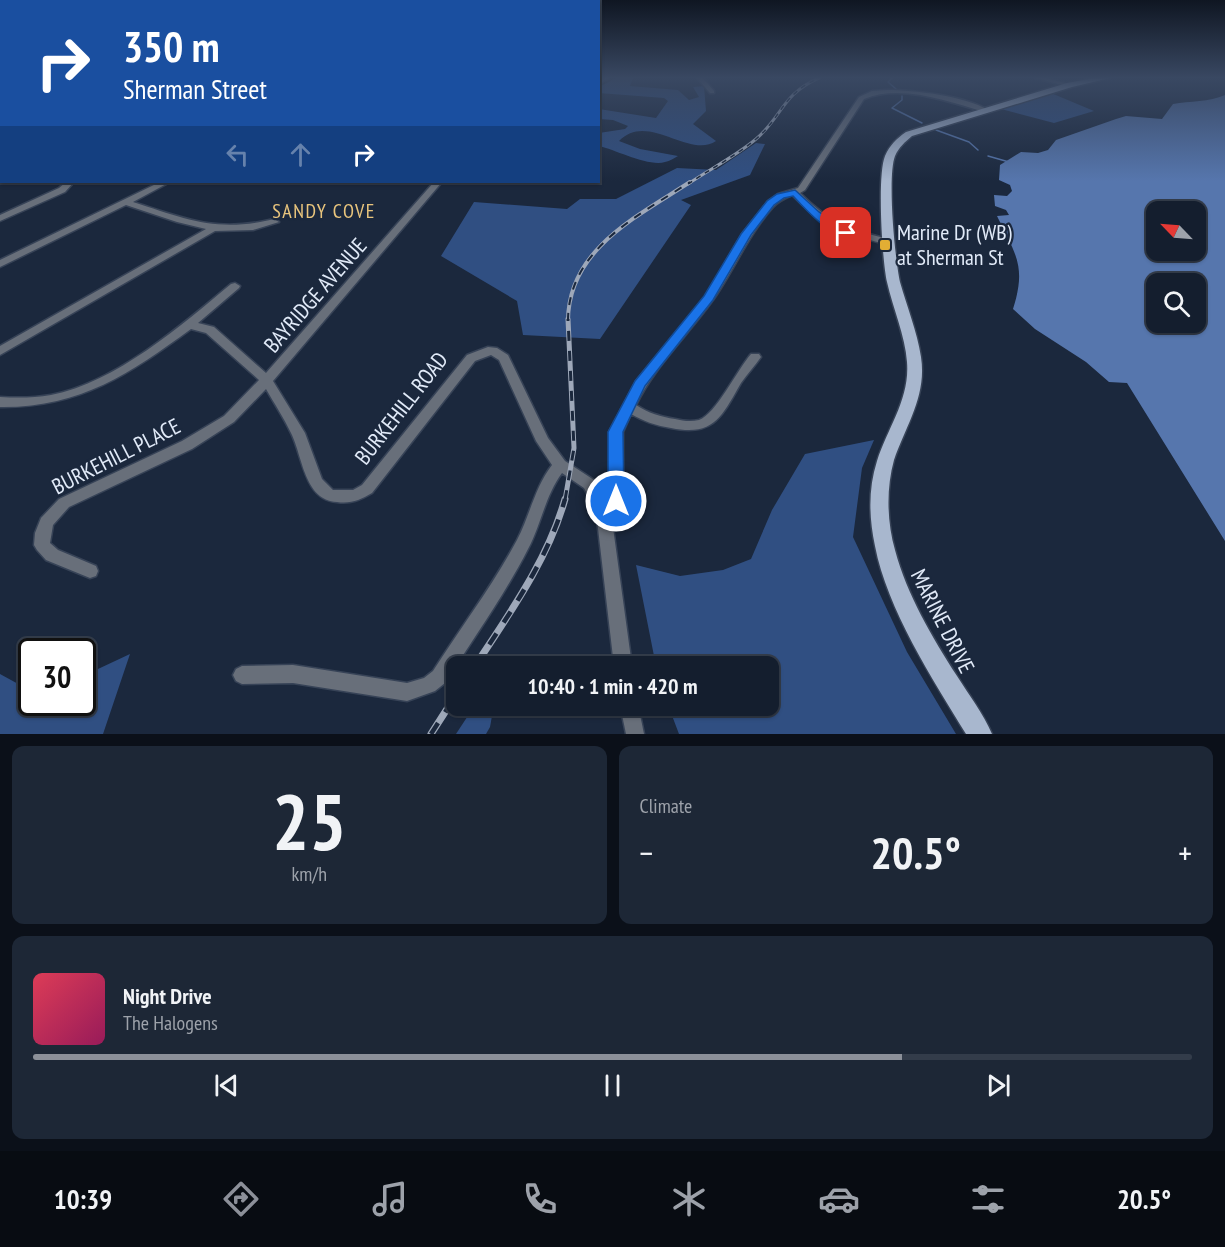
<!DOCTYPE html>
<meta charset="utf-8">
<style>
:root{--surface:#141e2e;--page:#1d2736;--text:#f1f3f6;--muted:#9da2aa;--line:#333c4a;--accent:#8c9099}
body{margin:0;font-family:"PT Sans Narrow",sans-serif;background:var(--page);color:var(--text);height:100vh;display:flex;flex-direction:column;font-size:22px;white-space:nowrap}
*{box-sizing:border-box;margin:0}
p{font-size:20px;color:var(--muted)}
.icon{flex:none;width:33px;height:33px;fill:none;stroke:currentColor;stroke-width:2;stroke-linecap:round;stroke-linejoin:round}
.map{position:relative;height:734px;overflow:hidden}
.side{display:flex;flex-direction:column;gap:12px;padding:12px;background:#0b1019;flex:1}
.side>*{flex:none}
.top-card{position:absolute;left:0px;top:0px;width:600px;height:183px;box-shadow:0 2px 4px #0004,0 0 0 2px var(--line);background:#1a4fa0;color:#fff;overflow:hidden}
.needle{width:39px;rotate:295deg}
.buttons{position:absolute;left:1146px;top:201px;display:grid;gap:12px}
.buttons a{display:grid;place-items:center;width:60px;height:60px;border-radius:12px;background:var(--surface);box-shadow:0 2px 4px #0004,0 0 0 2px var(--line);font-size:30px}
.speed{position:absolute;left:18px;top:638px;display:flex;gap:12px;font-size:30px;font-weight:700;text-align:center}
.speed>*{display:grid;place-content:center;width:78px;height:78px;border-radius:50%;background:var(--surface);box-shadow:0 2px 4px #0004,0 0 0 2px var(--line);line-height:1}
.speed .limit{border:3px solid #111;border-radius:9px;background:#fff;color:#111}
.pin{position:absolute;display:grid;place-items:center;width:51px;height:51px;color:#fff;margin:-26px;border-radius:12px;box-shadow:0 3px 9px #0006}
.me{position:absolute;width:66px;margin:-33px;rotate:0deg;stroke-linejoin:round;filter:drop-shadow(0 0 4px #0008)}
.turn{display:flex;align-items:center;gap:21px;height:126px;padding:0 24px;font-size:27px}
.turn .icon{width:78px;height:78px;stroke-width:2.5}
.turn b{display:block;font-size:42px;line-height:51px}
.lanes{display:flex;align-items:center;height:57px;padding:0 24px;background:#0003;justify-content:center;gap:30px;direction:ltr}
.lanes .off{opacity:.35}
.big{font-size:45px;font-weight:800;line-height:1.1}
.side .card{flex:1;display:flex;flex-direction:column;justify-content:center;gap:9px;min-width:0;padding:0 21px;border-radius:12px;background:var(--page)}
.side .dial{align-items:center;gap:0}
.dial b{font-size:78px;line-height:1}
.song{display:flex;align-items:center;gap:18px}
.cover{width:72px;height:72px;border-radius:9px;background:linear-gradient(135deg,hsl(350 70% 55%),hsl(330 70% 35%))}
.played{height:6px;border-radius:3px;background:linear-gradient(90deg,var(--accent) 75%,var(--line) 75%)}
.keys{display:flex;justify-content:space-around;direction:ltr}
.heat{display:flex;justify-content:space-between;align-items:center;font-size:33px;direction:ltr}
.side .tiles{flex:1;display:grid;gap:12px;grid-template-columns:1fr 1fr}
.card:last-child{grid-column:span 2}
.trip{position:absolute;left:446px;top:656px;width:333px;height:60px;border-radius:12px;background:var(--surface);box-shadow:0 2px 4px #0004,0 0 0 2px var(--line);font-weight:800;line-height:60px;text-align:center}
.tab-bar{display:flex;height:96px;justify-content:space-around;align-items:center;background:#080c12;color:var(--muted)}
.tab-bar .icon{width:42px;height:42px}
.tab-bar .current{color:var(--accent)}
.tab-bar b{font-size:27px;color:var(--text)}
.map>svg:first-child{display:block}
</style>
<div class="map">
<svg width="1225" height="734" viewBox="0 0 1225 734">
<rect width="100%" height="100%" fill="#1b283d"/>
<!-- forest -->
<g fill="#304f82">
<path d="M616 78H633L630 86 678 90 689 100 699 97 693 87 704 86 706 111 693 124 716 141C689 159 647 111 619 141L640 149 678 156C674 158 670 161 665 162 649 167 616 150 599 146V133L625 129 628 126 613 120 599 119V109L656 118 668 101 664 98 599 93V87Z"/>
<polygon points="1051,93 1094,111 1054,123 1001,109"/>
<polygon points="756,143 765,144 750,175 681,200 691,205 600,339 523,335 517,301 441,256 474,202 567,209 580,199 616,199 677,168 716,170"/>
<polygon points="874,440 862,468 853,537 907,652 956,734 679,734 668,705 768,705 768,666 656,666 636,565 680,576 723,570 751,559 772,510 805,454"/>
<polygon points="130,654 103,734 0,734 0,674 31,691 32,702 82,702 83,676"/>
<polygon points="475,705 494,705 490,727 486,734 456,734"/>
</g>
<!-- water -->
<path fill="#5676ad" fill-rule="evenodd" d="M1225 95V541L1127 383 1109 382 1086 362 1035 329 1013 309C1027 265 1015 254 997 216L1009 215 1006 210 995 206 994 195 1007 196 1012 191 1010 185 999 180 1000 165 1021 152 1038 153 1048 150 1056 140 1116 119 1126 116 1162 119 1173 104C1190 101 1209 102 1225 95ZM1156 212H1196V250H1156ZM1156 284H1196V322H1156Z"/>
<g fill="none" stroke-linecap="round" stroke-linejoin="round">
<!-- stream -->
<g stroke="#5676ad" stroke-width="1.5">
<polyline points="892,78 888,82 896,89"/>
<polyline points="902,96 902,100 892,108 922,123"/>
<polyline points="936,130 969,142 978,150"/>
<polyline points="988,156 1009,162"/>
</g>
<defs>
<g id="minor">
<polygon points="601,78 609,78 598,84 598,79"/>
<polygon points="697,78 703,78 714,91 714,93 710,93"/>
<polygon points="1035,78 1046,78 1073,85 1070,87"/>
<path d="M887 90C914 90 965 96 988 110L984 112C947 101 901 84 864 99L805 190 800 193C832 225 851 230 893 240V244C886 245 878 242 870 240 836 232 817 220 792 195 785 198 778 201 773 207 748 235 734 270 713 300 688 335 655 366 636 405 648 413 661 417 675 419 683 421 691 422 699 420 716 414 737 370 751 354H759L761 357C755 366 747 374 741 383 722 416 714 437 671 428 657 426 643 421 631 414L623 432V501L621 505 611 513 632 666H614L596 511 584 488 562 473C545 496 541 525 528 549 504 596 473 639 445 683L435 691 407 701 293 683 242 684 236 681 233 675 236 669 242 666 293 665 407 683 424 678 433 671C461 627 493 585 517 540 530 515 535 487 552 465L536 441 499 360 491 355 475 361 372 493C360 500 351 504 337 502 304 500 303 457 291 433 284 418 274 403 266 389L234 422 192 449 69 507 53 525 50 543 58 550 96 566 98 571 96 576 90 578 46 560 37 550 34 545 35 533 41 518 59 499 182 441 224 416 259 380 206 333 191 329C129 374 80 408 0 407V397C17 398 34 398 51 395 115 383 182 325 231 284L235 283 240 286 239 288 198 323 214 327 266 373 434 182H442L273 381 305 433 322 479 333 490H353L362 485 467 355 488 347 497 348 508 355 548 438 565 461 594 480 606 501 609 498V432L636 381 705 297 742 234 768 201 778 194 798 188 859 97 872 91Z"/>
<polygon points="0,174 2,174 0,180"/>
<polygon points="66,182 74,182 65,192 0,221 0,215 59,188"/>
<path d="M160 182H170L133 202C186 219 217 233 274 219L279 222 253 230 215 231 0 355V346L206 229 177 222 126 205 0 267V260Z"/>
<polygon points="620,705 638,705 644,734 626,734"/>
</g>
<path id="major" d="M1094 78H1110L1072 87 912 136C905 142 899 147 895 156 887 177 895 259 900 282 907 307 917 331 921 357 927 396 906 425 894 460 886 489 887 522 895 550 907 595 932 637 957 676 969 695 983 713 992 734H966C933 680 887 609 875 546 869 518 868 489 877 461 888 427 910 399 907 362 905 335 893 309 887 282 882 260 877 175 885 156 890 145 896 139 906 132L1067 83Z"/>
<rect id="highway" x="0" y="122" width="2" height="6"/>
</defs>
<!-- minor casing -->
<use href="#minor" stroke="#374357" stroke-width="3"/>
<!-- major casing -->
<use href="#major" stroke="#374357" stroke-width="3"/>
<!-- highway casing -->
<use href="#highway" stroke="#374357" stroke-width="4"/>
<!-- minor -->
<use href="#minor" fill="#686f7a" fill-rule="evenodd"/>
<!-- major -->
<use href="#major" fill="#a8b7ce" fill-rule="evenodd"/>
<!-- highway -->
<use href="#highway" fill="#c2d3ef" fill-rule="evenodd"/>
<defs>
<path id="rail-far3" d="M688 184C710 169 736 156 756 139 782 117 782 94 819 78"/>
<path id="rail-far2" d="M568 321C568 249 638 216 690 182"/>
<polyline id="rail-far1" points="565,500 574,448 568,319"/>
<g id="rail">
<path d="M475 666C509 614 548 560 565 499"/>
<polyline points="431,734 456,695"/>
</g>
</defs>
<!-- rail-far3 casing -->
<use href="#rail-far3" stroke="#9ea8b9" stroke-width="3"/>
<!-- rail-far2 casing -->
<use href="#rail-far2" stroke="#9ea8b9" stroke-width="4"/>
<!-- rail-far1 casing -->
<use href="#rail-far1" stroke="#9ea8b9" stroke-width="5"/>
<!-- rail casing -->
<use href="#rail" stroke="#9ea8b9" stroke-width="7"/>
<!-- rail-far3 -->
<use href="#rail-far3" stroke="#1b283d" stroke-width="1.5" stroke-dasharray="5" stroke-linecap="butt"/>
<!-- rail-far2 -->
<use href="#rail-far2" stroke="#1b283d" stroke-width="2" stroke-dasharray="8" stroke-linecap="butt"/>
<!-- rail-far1 -->
<use href="#rail-far1" stroke="#1b283d" stroke-width="3" stroke-dasharray="10" stroke-linecap="butt"/>
<!-- rail -->
<use href="#rail" stroke="#1b283d" stroke-width="4.5" stroke-dasharray="13" stroke-linecap="butt"/>
</g>
<!-- sky -->
<linearGradient id="sky" x2="0" y2="1"><stop stop-color="#0f1622"/><stop offset="0.43" stop-color="#394862"/><stop offset="1" stop-color="#394862" stop-opacity="0"/></linearGradient>
<rect width="1225" height="181" fill="url(#sky)"/>
<!-- route -->
<path fill="#1a73e8" stroke="#114b97" stroke-width="1.5" d="M795 190 819 212 851 233 849 235C831 238 805 209 793 196L784 198 774 205 751 235 713 300 645 386 623 432 624 501 622 506 616 508 610 506 608 501V432L635 381 704 296 741 234 767 201 777 194Z"/>
<!-- markers -->
<rect fill="#e2ae34" stroke="#1b283d" stroke-width="2" x="879" y="239" width="12" height="12" rx="3"/>
<g text-anchor="middle" stroke-width="4.5" stroke-linejoin="round" paint-order="stroke">
<!-- far-neighbourhood labels -->
<g font-size="20" letter-spacing="1.5" fill="#e9c57d" stroke="#1b283d">
<text x="324" y="218">SANDY COVE</text>
</g>
<!-- poi labels -->
<g font-size="22" fill="#e1eaf8" stroke="#1b283d" text-anchor="start">
<text x="897" y="240">Marine Dr (WB)<tspan x="897" dy="25">at Sherman St</tspan></text>
</g>
<!-- street labels -->
<g font-size="22" fill="#e1eaf8" stroke="#1b283d">
<text transform="translate(315 295) rotate(-49)" y="8">BAYRIDGE AVENUE</text>
<text transform="translate(401 408) rotate(-52)" y="8">BURKEHILL ROAD</text>
<text transform="translate(116 456) rotate(-27)" y="8">BURKEHILL PLACE</text>
<text transform="translate(943 621) rotate(63)" y="8">MARINE DRIVE</text>
</g>
</g>
</svg>
<div class="buttons">
<a><svg class="needle" viewBox="-14 -14 28 28"><path d="M0-13l5 13h-10z" fill="#e53935"/><path d="M0 13l5-13h-10z" fill="#9da2aa"/></svg></a>
<a><svg class="icon" aria-label="search" viewBox="0 0 24 24"><circle cx="10" cy="10" r="6"/><path d="M15 15l6 6"/></svg></a>
</div>
<div class="speed"><div class="limit">30</div></div>
<div class="pin" style="left:846px;top:233px;background:#d93025"><svg class="icon" aria-label="arrive" viewBox="0 0 24 24"><path d="M6 21V4h12l-3 4 3 4H6"/></svg></div>
<svg class="me" style="left:616px;top:501px" viewBox="-20 -20 40 40"><circle r="17" fill="#1a73e8" stroke="#fff" stroke-width="3"/><path d="M0-11L8 9 0 5-8 9z" fill="#fff"/></svg>
<div class="trip">10:40 · 1 min · 420 m</div>
<div class="top-card">
<div class="turn"><svg class="icon" aria-label="right" viewBox="0 0 24 24"><path d="M7 20v-9h11M14 6l5 5-5 5"/></svg><div><b>350 m</b>Sherman Street</div></div>
<div class="lanes"><svg class="icon off" aria-label="left" viewBox="0 0 24 24"><path d="M17 20v-9H6M10 6l-5 5 5 5"/></svg><svg class="icon off" aria-label="ahead" viewBox="0 0 24 24"><path d="M12 20V5M6 11l6-6 6 6"/></svg><svg class="icon" aria-label="right" viewBox="0 0 24 24"><path d="M7 20v-9h11M14 6l5 5-5 5"/></svg></div>
</div>
</div>
<section class="side">
<div class="tiles">
<div class="card dial"><b>25</b><p>km/h</p></div>
<div class="card"><p>Climate</p>
<div class="heat"><a>−</a><b class="big">20.5°</b><a>+</a></div>
</div>
<div class="card">
<div class="song"><i class="cover"></i><div><b>Night Drive</b><p>The Halogens</p></div></div>
<div class="played"></div>
<div class="keys"><svg class="icon" aria-label="previous" viewBox="0 0 24 24"><path d="M18 5L8 12l10 7zM5 5v14"/></svg><svg class="icon" aria-label="pause" viewBox="0 0 24 24"><path d="M8 5v14M16 5v14"/></svg><svg class="icon" aria-label="next" viewBox="0 0 24 24"><path d="M6 5l10 7-10 7zM19 5v14"/></svg></div>
</div>
</div>
</section>
<nav class="tab-bar">
<b>10:39</b>
<svg class="icon current" aria-label="directions" viewBox="0 0 24 24"><path d="M12 3l9 9-9 9-9-9zM9 14v-3h6M13 9l2 2-2 2"/></svg>
<svg class="icon" aria-label="music" viewBox="0 0 24 24"><path d="M9 18V5l10-2v13"/><circle cx="6" cy="18" r="3"/><circle cx="16" cy="16" r="3"/></svg>
<svg class="icon" aria-label="phone" viewBox="0 0 24 24"><path d="M5 4h4l2 5-3 2q2 4 5 5l2-3 5 2v4C11 20 4 13 5 4z"/></svg>
<svg class="icon" aria-label="climate" viewBox="0 0 24 24"><path d="M12 3v18M4 7l16 10M4 17L20 7"/></svg>
<svg class="icon" aria-label="car" viewBox="0 0 24 24"><path d="M5 17H2v-5l4-1 3-4h7l3 4 3 1v5h-3M9 17h6M6 11h13"/><circle cx="7" cy="17" r="2"/><circle cx="17" cy="17" r="2"/></svg>
<svg class="icon" aria-label="filters" viewBox="0 0 24 24"><path d="M4 7h16M4 17h16"/><circle cx="9" cy="7" r="2"/><circle cx="15" cy="17" r="2"/></svg>
<b>20.5°</b>
</nav>
